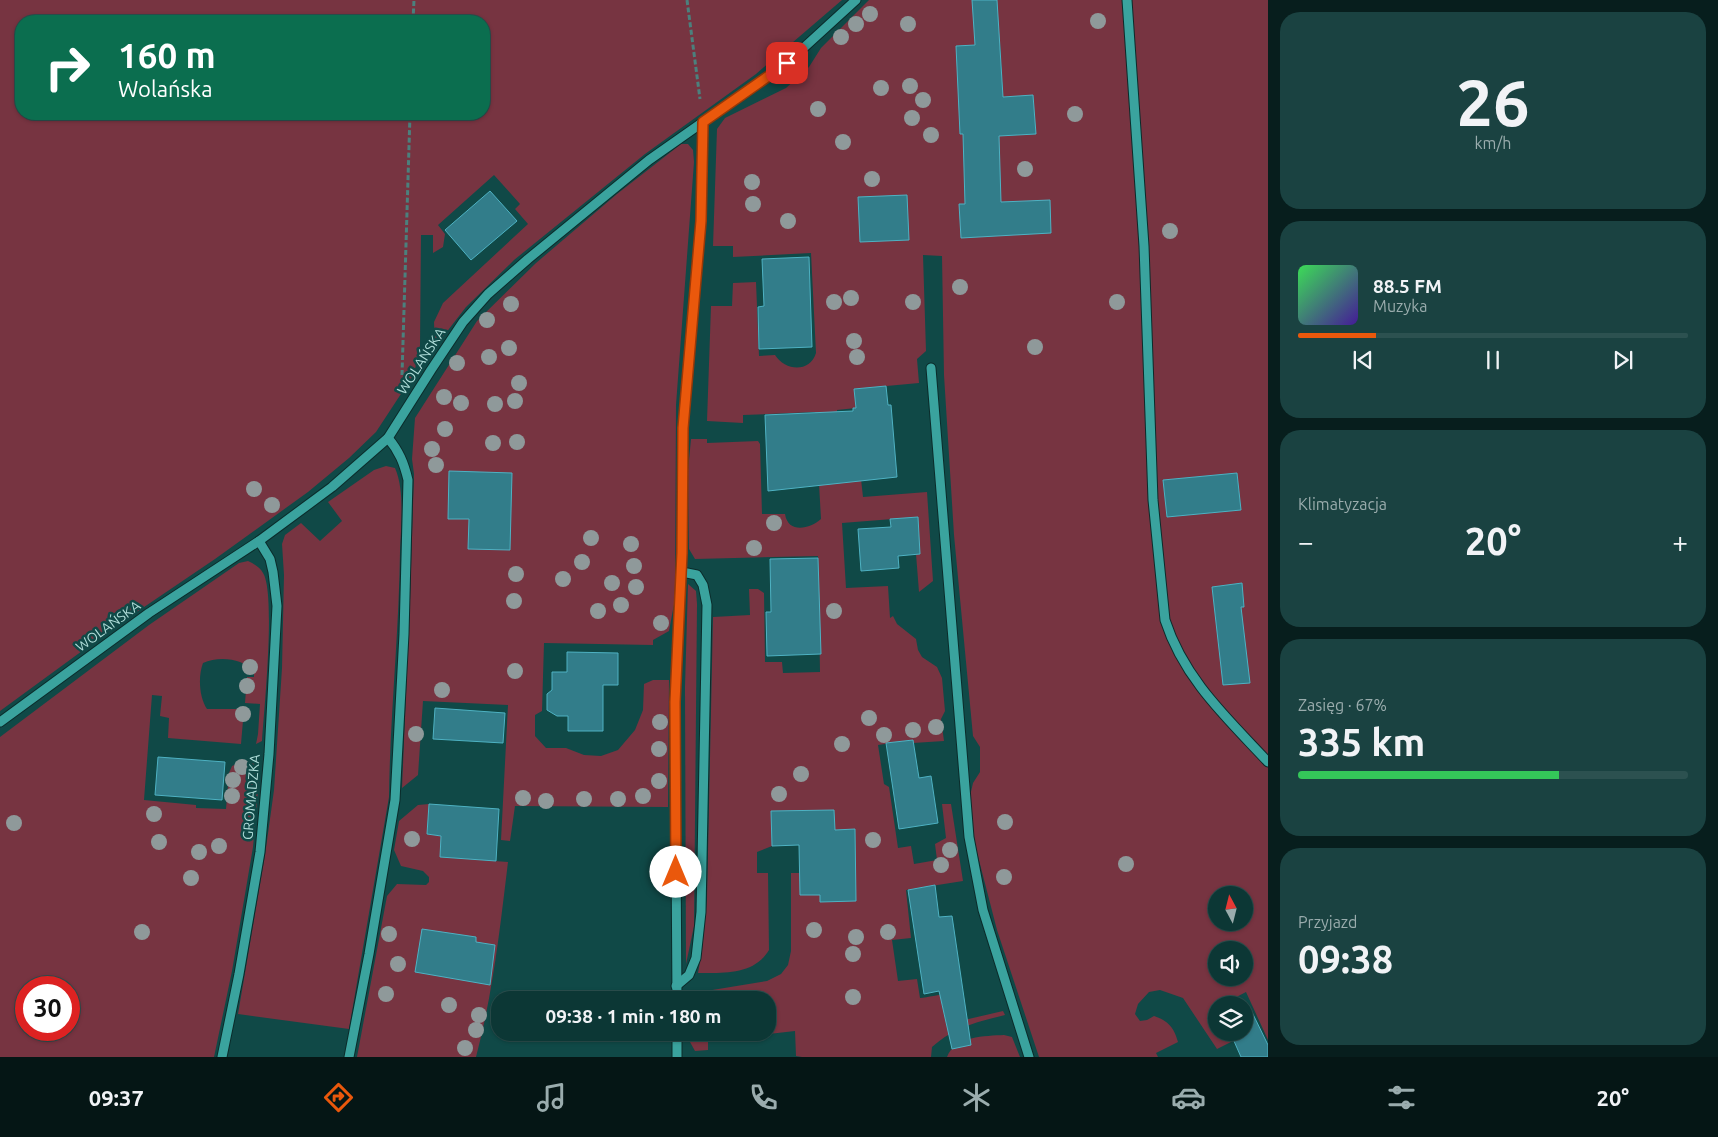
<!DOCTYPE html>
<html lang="pl">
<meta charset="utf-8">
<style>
:root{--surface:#0c3735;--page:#1a4241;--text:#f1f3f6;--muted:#9aacad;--line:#2c5150;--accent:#ea580c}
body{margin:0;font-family:Ubuntu,sans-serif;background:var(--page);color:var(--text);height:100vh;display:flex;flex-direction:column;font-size:19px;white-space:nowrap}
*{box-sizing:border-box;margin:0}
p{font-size:16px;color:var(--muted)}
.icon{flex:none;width:28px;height:28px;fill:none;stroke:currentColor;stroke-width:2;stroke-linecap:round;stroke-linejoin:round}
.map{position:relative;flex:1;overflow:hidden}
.side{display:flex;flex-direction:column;gap:12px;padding:12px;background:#071e1d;width:450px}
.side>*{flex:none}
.hud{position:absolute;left:15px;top:15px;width:475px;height:105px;border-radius:20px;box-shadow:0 1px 4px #0004,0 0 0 1px var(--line);background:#0b6e4f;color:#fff;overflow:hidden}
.needle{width:32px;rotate:353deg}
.controls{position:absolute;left:1208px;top:886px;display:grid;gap:10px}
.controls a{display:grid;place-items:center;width:45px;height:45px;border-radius:50%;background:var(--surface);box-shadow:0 1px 4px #0004,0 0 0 1px var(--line);font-size:25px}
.speed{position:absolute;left:15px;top:976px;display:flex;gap:10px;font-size:25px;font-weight:700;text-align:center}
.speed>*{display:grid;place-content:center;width:65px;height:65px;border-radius:50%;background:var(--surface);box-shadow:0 1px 4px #0004,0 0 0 1px var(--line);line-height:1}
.speed .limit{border:8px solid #d22;background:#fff;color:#111}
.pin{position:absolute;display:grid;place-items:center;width:42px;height:42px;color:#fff;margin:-21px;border-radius:10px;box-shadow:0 2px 8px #0006}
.me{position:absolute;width:55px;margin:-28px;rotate:0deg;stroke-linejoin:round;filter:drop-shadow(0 0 4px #0008)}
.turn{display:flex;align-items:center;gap:18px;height:105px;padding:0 20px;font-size:22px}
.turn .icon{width:65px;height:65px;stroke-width:2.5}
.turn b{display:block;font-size:35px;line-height:42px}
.big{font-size:38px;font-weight:700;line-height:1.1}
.side .card{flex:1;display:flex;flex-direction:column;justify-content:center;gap:8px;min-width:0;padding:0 18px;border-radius:20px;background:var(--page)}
.side .dial{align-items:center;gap:0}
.dial b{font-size:65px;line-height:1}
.song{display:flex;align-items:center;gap:15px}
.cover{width:60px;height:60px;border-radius:8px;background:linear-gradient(135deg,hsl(130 70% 55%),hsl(260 70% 35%))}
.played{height:5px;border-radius:2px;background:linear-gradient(90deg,var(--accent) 20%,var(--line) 20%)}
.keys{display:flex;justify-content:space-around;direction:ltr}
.heat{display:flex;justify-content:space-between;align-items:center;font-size:28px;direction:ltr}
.charge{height:8px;border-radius:4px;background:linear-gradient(90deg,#34c759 67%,var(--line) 0)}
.trip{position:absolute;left:491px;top:991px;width:285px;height:50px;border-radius:20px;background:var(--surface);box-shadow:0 1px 4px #0004,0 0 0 1px var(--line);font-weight:700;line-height:50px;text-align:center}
.dock{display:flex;height:80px;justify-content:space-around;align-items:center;background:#051615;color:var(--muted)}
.dock .icon{width:35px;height:35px}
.dock .current{color:var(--accent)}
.dock b{font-size:22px;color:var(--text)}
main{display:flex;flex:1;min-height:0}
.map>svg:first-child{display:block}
</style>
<main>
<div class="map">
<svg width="1268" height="1057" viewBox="0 0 1268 1057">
<rect width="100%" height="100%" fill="#104947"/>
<!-- green -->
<g fill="#773441" fill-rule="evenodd">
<path d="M0 0H842L756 74 645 154 514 260 466 307 435 347 434 322 443 303 528 224 515 209 520 204 494 175 438 225 445 234 443 247 433 253V235H421L420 346 414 374 376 432 349 458 308 492 215 559 119 624 0 711ZM21 21H484V114H21Z"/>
<path d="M869 0H1268V1040L1246 992 1221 1005H1216V1032L1227 1033 1231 1042 1217 1049 1183 998 1160 990 1149 992 1138 1004 1135 1014 1140 1021 1147 1020 1154 1016C1169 1021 1174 1028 1178 1042L1156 1053 1158 1057H1039L997 930 973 837 970 796 973 783 980 772V747L973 736 954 535 944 375 942 256 923 255 926 351 917 359 919 383 854 389 856 408 837 410 838 432 861 479 863 497 927 492 933 581 919 592 916 554 920 553 918 517 842 523 846 588 888 586 890 618 893 616 897 624 916 639 918 650 922 657 937 667 942 678 945 711 941 719 944 741 913 743 912 740 878 745 884 784 889 787 898 848 911 846 914 864 937 860 935 844 946 838 942 804H951L963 881 906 890 911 938 892 940 898 981 917 979 920 998C933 997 955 989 965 1000L942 1005 947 1024 1003 1011 1005 1015C975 1023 956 1026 932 1047L931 1057H802L796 1056 795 1031 708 1041V1050L695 1051 690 1042 689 1033 768 1032V1000H694L695 996 700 992 767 981 781 974 788 965 791 951V873H800L801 895H820V902L852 901 856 896 855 829 835 830 834 810 771 811 772 846 757 852V873H768L769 950C754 975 725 973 698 973L702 950 707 899 713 617 750 615 749 589H758L764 593 765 662H782L783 673 820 672 818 556 695 559 689 549 688 470 691 439H707V443L758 441 760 444 762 514H785C788 534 810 529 821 519L815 412 743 415V423L707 421 711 306H732L733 283 756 282 759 356 775 355C785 371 810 373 816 353L811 253 733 257V246H713L717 129 725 118 786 88 809 67 821 48ZM1000 43 1003 97 1033 96 1036 134 999 136 965 196 963 134H960L957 46ZM1237 473 1241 510 1167 517 1163 480ZM1242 583 1244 607H1241L1223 684 1212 587ZM1216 895H1244V922H1216ZM1216 950H1244V978H1216Z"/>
<polygon points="681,144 688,144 693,150 694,162 676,405 675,599 669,631 653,640 653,645 544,643 542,711 535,715 535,736 546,748 566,748 584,755 601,756 618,750 635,730 643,710 644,684 653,680 669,680 668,807 515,806 510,841 501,840 508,705 423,701 418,775 402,788 410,600 414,474 412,459 415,418 477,321 536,263 617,194"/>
<path d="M386 466 395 468C405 490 401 527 400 552 399 634 390 715 389 797L349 1029 238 1014 265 855 274 790 282 668 284 575 282 544 285 535 301 523 320 541 342 521 328 502 374 470Z"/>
<path d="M248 561C254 564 260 567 263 573 276 593 264 711 262 741L256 744 258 734 260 704 245 703 247 677H254V672C249 669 246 664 240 662 229 658 214 658 203 663 198 676 199 697 207 709H244L241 744 168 738 169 718 160 716 162 696 152 695 144 800 196 805V808L226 809 229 773 232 766 241 762 254 763 260 769 253 847 232 971 214 1057H0V737L149 625 239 563ZM26 988H69V1030H26Z"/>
<polygon points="688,584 696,591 697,604 694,926 686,964 685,687"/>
<path d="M429 804 427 834 441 836 440 857 508 862C500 928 493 993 476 1057H357L387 896 397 884 426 885 429 882V877L423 871 401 866 394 850 399 821 418 805Z"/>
<path d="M1004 1035 1012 1037 1020 1057H947C955 1036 985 1036 1004 1035Z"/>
</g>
<!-- building -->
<g fill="#327d8a" stroke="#4eb2c3">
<polygon points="972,0 997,0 1003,97 1033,95 1036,134 999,136 1001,202 1050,200 1051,233 961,238 959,204 965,204 963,134 960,134 956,46 975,45"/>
<polygon points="490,191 517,221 471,260 445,230"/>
<polygon points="907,195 909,240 860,242 858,197"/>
<polygon points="809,257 812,347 759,349 758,307 764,306 762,259"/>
<polygon points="886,386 888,405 891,405 897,477 768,491 765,415 853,411 853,408 856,408 854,389"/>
<polygon points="449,471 512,473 510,550 468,549 469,519 448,519"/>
<polygon points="1237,473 1241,510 1167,517 1163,480"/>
<polygon points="918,517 920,554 898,556 899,568 861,571 858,529 891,527 890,519"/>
<polygon points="818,558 821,654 767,656 766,612 771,612 770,559"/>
<polygon points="1242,583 1244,607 1241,607 1250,683 1223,685 1212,587"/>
<polygon points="567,652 618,653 618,685 603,685 603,731 568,731 568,716 557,716 547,710 547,694 552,690 552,672 567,672"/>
<polygon points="435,708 505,713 503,743 433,739"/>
<polygon points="913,740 919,778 931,776 938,823 899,829 886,743"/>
<polygon points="158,757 225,762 222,800 155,795"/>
<polygon points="429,804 499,809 496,861 440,857 441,836 427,834"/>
<polygon points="834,810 835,830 855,829 856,901 820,902 820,895 800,895 799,845 772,846 771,811"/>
<polygon points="935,885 939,917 952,916 971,1045 952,1049 939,991 924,994 908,890"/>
<polygon points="422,929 476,937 476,942 495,945 490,985 415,972"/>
<polygon points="1250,1008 1268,1045 1268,1057 1241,1057 1230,1032 1244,1032 1244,1011"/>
</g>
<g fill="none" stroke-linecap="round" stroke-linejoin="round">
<defs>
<g id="minor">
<path d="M1127 0 1144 246 1153 500 1165 620C1184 679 1227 718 1268 762"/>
<polyline points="931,368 969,837 983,910 1029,1057"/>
<polyline points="0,722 149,613 259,541 332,487 388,438 431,370 463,322 488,294 528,259 649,160 787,63 856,0"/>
<polyline points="676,986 689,975 696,958 701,912 707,605 703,585 697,575 682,572"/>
<polyline points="677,1000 675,702 682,553 683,428 701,221 703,122"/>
<polyline points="677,1032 677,1057"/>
<polyline points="222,1057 239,974 260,852 269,754 277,606 273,572 270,559 259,541"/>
<path d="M349 1057 369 954 395 800 404 634 408 480C404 463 399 451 388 438"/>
</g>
</defs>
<!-- minor casing -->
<use href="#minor" stroke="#0b2c2b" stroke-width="11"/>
<!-- path -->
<g stroke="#4b807d" stroke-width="3" stroke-dasharray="5 2.5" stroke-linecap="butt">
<polyline points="687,0 700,99"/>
<polyline points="413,21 414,0"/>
<polyline points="402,375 410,114"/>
</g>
<!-- minor -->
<use href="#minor" stroke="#3aa39e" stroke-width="9"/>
</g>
<!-- trees -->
<g fill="#8f999a">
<circle cx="870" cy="14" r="8"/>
<circle cx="1098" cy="21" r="8"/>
<circle cx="856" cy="24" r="8"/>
<circle cx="908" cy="24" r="8"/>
<circle cx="841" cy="37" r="8"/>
<circle cx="910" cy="86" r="8"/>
<circle cx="881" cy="88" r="8"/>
<circle cx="923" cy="100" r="8"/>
<circle cx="818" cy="109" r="8"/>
<circle cx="1075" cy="114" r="8"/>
<circle cx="912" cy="118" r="8"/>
<circle cx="931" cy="135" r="8"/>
<circle cx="843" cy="142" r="8"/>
<circle cx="1025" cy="169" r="8"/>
<circle cx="872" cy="179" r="8"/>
<circle cx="752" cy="182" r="8"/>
<circle cx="753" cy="204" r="8"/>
<circle cx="788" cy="221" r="8"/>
<circle cx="1170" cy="231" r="8"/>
<circle cx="960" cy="287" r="8"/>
<circle cx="851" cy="298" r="8"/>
<circle cx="834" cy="302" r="8"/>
<circle cx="913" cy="302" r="8"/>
<circle cx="1117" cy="302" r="8"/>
<circle cx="511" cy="304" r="8"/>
<circle cx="487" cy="320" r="8"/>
<circle cx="854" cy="341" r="8"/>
<circle cx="1035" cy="347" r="8"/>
<circle cx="509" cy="348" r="8"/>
<circle cx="489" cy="357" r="8"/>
<circle cx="857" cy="357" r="8"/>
<circle cx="457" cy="363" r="8"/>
<circle cx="519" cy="383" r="8"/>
<circle cx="444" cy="397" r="8"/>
<circle cx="515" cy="401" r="8"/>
<circle cx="461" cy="403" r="8"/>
<circle cx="495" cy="404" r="8"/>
<circle cx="445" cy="429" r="8"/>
<circle cx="517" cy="442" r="8"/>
<circle cx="493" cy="443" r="8"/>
<circle cx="432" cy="449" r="8"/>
<circle cx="436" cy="465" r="8"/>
<circle cx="254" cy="489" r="8"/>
<circle cx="272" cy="505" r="8"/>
<circle cx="774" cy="523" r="8"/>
<circle cx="591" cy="538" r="8"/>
<circle cx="631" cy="544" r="8"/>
<circle cx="754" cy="548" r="8"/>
<circle cx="582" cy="562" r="8"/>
<circle cx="634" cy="566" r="8"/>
<circle cx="516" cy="574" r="8"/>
<circle cx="563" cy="579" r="8"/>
<circle cx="612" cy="583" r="8"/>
<circle cx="636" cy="587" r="8"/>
<circle cx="514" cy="601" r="8"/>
<circle cx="621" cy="605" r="8"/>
<circle cx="598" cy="611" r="8"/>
<circle cx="834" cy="611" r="8"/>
<circle cx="661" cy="623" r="8"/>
<circle cx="250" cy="667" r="8"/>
<circle cx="515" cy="671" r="8"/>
<circle cx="247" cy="686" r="8"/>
<circle cx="442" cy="690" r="8"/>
<circle cx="243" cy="714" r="8"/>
<circle cx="869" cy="718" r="8"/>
<circle cx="660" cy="722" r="8"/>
<circle cx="936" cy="727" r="8"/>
<circle cx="913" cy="730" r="8"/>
<circle cx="416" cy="734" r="8"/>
<circle cx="884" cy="735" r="8"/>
<circle cx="842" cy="744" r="8"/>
<circle cx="659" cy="749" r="8"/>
<circle cx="242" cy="767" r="8"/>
<circle cx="801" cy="774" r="8"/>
<circle cx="233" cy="780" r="8"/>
<circle cx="659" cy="781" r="8"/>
<circle cx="779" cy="794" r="8"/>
<circle cx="232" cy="796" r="8"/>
<circle cx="643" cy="796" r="8"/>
<circle cx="523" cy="798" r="8"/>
<circle cx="584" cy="799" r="8"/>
<circle cx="618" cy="799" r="8"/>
<circle cx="546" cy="801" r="8"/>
<circle cx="154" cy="814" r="8"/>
<circle cx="1005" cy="822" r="8"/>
<circle cx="14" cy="823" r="8"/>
<circle cx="412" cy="839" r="8"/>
<circle cx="873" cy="840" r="8"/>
<circle cx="159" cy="842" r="8"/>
<circle cx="219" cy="846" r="8"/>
<circle cx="950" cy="850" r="8"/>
<circle cx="199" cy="852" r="8"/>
<circle cx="1126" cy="864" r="8"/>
<circle cx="941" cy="865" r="8"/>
<circle cx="1004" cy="877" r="8"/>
<circle cx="191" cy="878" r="8"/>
<circle cx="814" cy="930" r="8"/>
<circle cx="142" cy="932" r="8"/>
<circle cx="888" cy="932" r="8"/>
<circle cx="389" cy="934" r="8"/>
<circle cx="856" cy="937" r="8"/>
<circle cx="853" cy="954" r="8"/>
<circle cx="398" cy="964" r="8"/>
<circle cx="386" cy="994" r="8"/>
<circle cx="853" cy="997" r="8"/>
<circle cx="449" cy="1005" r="8"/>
<circle cx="479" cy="1015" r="8"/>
<circle cx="476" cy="1030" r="8"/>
<circle cx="465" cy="1048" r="8"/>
</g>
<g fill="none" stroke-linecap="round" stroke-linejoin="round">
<defs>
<polyline id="route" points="676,872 675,702 682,553 683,428 701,221 703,122 787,63"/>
</defs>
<!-- route casing -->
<use href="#route" stroke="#983908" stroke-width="12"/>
<!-- route -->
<use href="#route" stroke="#ea580c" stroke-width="9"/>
</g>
<g text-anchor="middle" stroke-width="5" stroke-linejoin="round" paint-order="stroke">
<!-- street labels -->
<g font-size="14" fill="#aedcd8" stroke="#104947">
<text transform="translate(421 361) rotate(-57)" y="5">WOLAŃSKA</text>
<text transform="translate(108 626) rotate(-36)" y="5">WOLAŃSKA</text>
<text transform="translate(251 797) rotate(-85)" y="5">GROMADZKA</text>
</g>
</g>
</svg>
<div class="controls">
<a><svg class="needle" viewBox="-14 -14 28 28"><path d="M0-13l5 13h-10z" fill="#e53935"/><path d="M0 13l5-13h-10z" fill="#9aacad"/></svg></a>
<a><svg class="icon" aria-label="sound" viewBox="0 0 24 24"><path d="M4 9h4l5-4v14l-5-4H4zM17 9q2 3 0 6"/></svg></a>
<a><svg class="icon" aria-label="layers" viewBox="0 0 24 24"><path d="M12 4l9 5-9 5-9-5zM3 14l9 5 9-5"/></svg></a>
</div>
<div class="speed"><div class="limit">30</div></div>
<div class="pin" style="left:787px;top:63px;background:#d93025"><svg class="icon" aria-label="arrive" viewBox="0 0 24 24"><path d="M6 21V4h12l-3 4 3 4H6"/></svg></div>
<svg class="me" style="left:676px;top:872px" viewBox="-20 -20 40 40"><circle r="19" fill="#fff"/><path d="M0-13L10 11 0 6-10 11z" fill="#ea580c"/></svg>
<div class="trip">09:38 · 1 min · 180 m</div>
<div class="hud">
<div class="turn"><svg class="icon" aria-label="right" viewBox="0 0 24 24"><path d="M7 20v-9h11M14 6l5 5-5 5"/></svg><div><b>160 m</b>Wolańska</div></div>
</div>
</div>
<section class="side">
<div class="card dial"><b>26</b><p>km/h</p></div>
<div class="card">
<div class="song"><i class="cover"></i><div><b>88.5 FM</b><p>Muzyka</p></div></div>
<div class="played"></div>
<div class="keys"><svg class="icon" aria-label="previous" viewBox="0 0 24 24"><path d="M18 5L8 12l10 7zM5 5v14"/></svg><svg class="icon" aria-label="pause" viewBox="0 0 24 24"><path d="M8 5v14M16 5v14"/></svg><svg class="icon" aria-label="next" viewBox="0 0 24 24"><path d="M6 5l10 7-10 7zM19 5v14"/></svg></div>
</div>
<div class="card"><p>Klimatyzacja</p>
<div class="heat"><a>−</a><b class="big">20°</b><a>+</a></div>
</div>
<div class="card"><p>Zasięg · 67%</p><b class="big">335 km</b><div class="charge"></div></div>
<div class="card"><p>Przyjazd</p><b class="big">09:38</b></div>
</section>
</main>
<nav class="dock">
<b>09:37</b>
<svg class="icon current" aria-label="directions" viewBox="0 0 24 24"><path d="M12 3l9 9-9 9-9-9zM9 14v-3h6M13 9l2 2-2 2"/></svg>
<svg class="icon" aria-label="music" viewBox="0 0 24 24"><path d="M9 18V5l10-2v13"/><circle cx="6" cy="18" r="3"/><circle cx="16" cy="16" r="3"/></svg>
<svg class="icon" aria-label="phone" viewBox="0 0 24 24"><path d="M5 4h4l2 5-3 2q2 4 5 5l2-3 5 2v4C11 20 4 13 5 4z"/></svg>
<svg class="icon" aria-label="climate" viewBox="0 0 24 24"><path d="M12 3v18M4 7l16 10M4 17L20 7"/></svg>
<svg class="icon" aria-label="car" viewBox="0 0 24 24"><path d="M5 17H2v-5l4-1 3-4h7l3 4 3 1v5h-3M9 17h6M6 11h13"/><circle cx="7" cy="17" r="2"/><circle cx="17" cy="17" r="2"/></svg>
<svg class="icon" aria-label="filters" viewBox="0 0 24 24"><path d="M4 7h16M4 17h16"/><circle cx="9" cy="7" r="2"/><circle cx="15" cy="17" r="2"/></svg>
<b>20°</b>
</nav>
